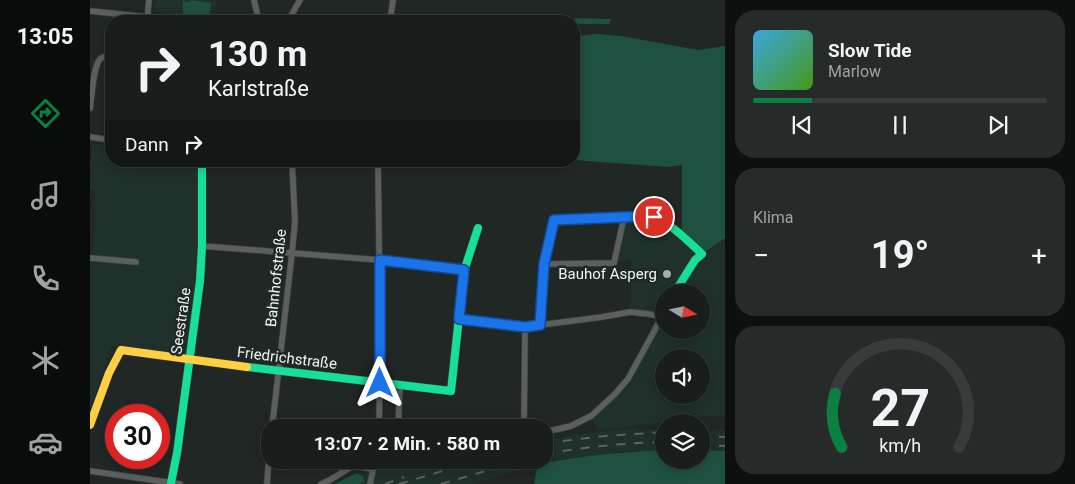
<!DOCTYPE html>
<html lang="de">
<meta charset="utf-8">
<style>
:root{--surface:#191d1b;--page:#262a28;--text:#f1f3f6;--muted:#9fa2a3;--line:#373b3a;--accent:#0b8043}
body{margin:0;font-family:Roboto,sans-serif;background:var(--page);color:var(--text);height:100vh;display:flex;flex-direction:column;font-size:19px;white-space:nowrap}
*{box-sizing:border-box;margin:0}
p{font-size:16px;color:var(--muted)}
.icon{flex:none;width:28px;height:28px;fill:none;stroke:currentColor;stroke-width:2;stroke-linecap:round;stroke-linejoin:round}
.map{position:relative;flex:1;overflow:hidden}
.details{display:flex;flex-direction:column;gap:10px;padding:10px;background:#0e100f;width:350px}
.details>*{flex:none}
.banner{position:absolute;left:15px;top:15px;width:475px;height:152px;border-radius:20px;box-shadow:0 2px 12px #0003,0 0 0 1px var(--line);background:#191d1b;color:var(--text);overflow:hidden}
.needle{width:32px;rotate:100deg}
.controls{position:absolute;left:565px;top:284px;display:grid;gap:10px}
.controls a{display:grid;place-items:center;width:55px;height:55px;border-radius:50%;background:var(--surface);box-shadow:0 2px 12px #0003,0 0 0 1px var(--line);font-size:25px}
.speed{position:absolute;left:15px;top:404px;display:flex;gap:10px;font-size:25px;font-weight:700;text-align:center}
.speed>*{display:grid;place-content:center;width:65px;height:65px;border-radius:50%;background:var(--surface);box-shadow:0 2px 12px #0003,0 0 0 1px var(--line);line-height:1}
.speed .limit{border:8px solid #d22;background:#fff;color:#111}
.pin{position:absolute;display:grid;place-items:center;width:42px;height:42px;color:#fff;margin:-21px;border:2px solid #fff;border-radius:50%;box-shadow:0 1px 5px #0007}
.me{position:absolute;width:55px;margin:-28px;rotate:0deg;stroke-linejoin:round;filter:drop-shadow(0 0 4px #0008)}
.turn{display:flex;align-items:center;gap:18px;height:105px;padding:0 20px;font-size:22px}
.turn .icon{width:65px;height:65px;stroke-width:2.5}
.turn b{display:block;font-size:35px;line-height:42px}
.then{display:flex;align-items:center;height:48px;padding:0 20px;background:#0003;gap:10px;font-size:19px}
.big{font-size:38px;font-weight:700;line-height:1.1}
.details .card{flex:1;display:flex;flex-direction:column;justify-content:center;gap:8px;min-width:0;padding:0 18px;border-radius:20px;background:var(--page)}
.details .dial{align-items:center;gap:0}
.dial svg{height:130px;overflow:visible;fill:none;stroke:var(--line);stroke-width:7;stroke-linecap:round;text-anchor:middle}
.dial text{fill:var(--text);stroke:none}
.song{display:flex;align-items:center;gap:15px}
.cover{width:60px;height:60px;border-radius:8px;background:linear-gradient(135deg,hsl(200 70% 55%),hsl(100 70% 35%))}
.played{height:5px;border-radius:2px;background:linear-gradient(90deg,var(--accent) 20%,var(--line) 20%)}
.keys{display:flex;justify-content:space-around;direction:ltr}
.heat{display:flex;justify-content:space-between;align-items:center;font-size:28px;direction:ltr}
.trip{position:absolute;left:171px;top:419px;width:292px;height:50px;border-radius:20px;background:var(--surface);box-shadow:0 2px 12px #0003,0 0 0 1px var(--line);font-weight:700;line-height:50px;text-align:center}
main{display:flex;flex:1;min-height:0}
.tabs{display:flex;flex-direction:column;width:90px;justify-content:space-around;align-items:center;background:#0a0c0b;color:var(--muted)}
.tabs .icon{width:35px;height:35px}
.tabs .active{color:var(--accent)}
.tabs b{font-size:22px;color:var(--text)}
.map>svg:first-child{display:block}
</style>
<main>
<nav class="tabs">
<b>13:05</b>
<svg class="icon active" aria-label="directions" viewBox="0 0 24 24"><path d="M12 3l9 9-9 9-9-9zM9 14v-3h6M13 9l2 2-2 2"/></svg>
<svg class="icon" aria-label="music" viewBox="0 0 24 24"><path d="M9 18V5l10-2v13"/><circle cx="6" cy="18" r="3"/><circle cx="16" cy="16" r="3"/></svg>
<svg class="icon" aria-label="phone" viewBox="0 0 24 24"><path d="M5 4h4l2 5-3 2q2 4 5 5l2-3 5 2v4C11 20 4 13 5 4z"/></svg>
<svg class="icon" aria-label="climate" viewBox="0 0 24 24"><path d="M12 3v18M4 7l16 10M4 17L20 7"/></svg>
<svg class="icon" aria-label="car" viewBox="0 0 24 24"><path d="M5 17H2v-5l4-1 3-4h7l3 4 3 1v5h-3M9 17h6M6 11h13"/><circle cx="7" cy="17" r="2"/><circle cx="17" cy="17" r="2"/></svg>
</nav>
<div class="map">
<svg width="635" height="484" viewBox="0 0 635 484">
<rect width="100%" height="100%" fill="#212724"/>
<!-- built -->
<g fill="#20302a" fill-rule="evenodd">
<polygon points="65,0 117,0 126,1 125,10 123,10 122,16 125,17 124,21 67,13 64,9"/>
<polygon points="3,143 21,146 21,161 108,161 109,215 107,274 104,307 97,356 22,346 0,411 0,261 2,261 5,190 0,190 1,168 0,167"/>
<path d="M559 216 612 254 635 238V416L591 417 585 418 579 422 507 430 501 416 538 379 571 317 540 312 541 260 524 263 534 217ZM574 292H611V330H574ZM574 358H611V395H574Z"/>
<polygon points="545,428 548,430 574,429 574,450 530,452 474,459 448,464 384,484 245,484 264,473 267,473 271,474 296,469 305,464 321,460 455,460 455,440 491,434"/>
<polygon points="611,430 635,430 635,451 611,450"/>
</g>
<!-- green -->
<g fill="#1f5142">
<polygon points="100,0 121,3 119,18 93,14 93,1 100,2"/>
<polygon points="485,18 521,19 519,24 484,24"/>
<polygon points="507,34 531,36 608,50 635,46 635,238 612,254 592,235 592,165 578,167 484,160 484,36"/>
<path d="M574 450V460H611V450L635 451V484H444L448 464C490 456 531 452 574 450Z"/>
<polygon points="267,473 273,476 274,482 269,484 245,484"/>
</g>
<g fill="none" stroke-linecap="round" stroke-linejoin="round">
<defs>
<g id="street">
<polyline points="164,0 169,21"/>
<polyline points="0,11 57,17"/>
<polyline points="57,21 59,0"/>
<polyline points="198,21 210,0"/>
<polyline points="300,21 303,0"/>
<path d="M0 108C2 97 3 67 10 59 13 56 17 56 21 56"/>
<polyline points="0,137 21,140"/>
<path d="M288 161C289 250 291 339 289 428"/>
<polyline points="112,246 290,260 374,271"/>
<polyline points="0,258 46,262"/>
<polyline points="454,264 524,263 534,217"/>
<polyline points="369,319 435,327 512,317 540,312 559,314 572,317"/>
<polyline points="182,428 202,253 205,222 202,161"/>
<polyline points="308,428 310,385"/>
<polyline points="434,428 435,327"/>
<polyline points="455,432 481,426 501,416 524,395 538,379 574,313"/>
<polyline points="263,466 283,469"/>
<polyline points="0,471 90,484"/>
<polyline points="177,484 180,443"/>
<path d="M231 484C248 478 261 463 279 460"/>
<polyline points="280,484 285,460"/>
</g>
<g id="fast">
<path d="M450 325 454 264 464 220 559 216C580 222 596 239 612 254L605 260 585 292"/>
<polyline points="157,367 361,391 374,271 388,228"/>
<polyline points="81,483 87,453 110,281 112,246 112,161"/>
</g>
<polyline id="slow" points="0,425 19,373 31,350 157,367"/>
</defs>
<!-- street casing -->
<use href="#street" stroke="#3c413f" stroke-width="7"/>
<!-- fast casing -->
<use href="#fast" stroke="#3c413f" stroke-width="9"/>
<!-- slow casing -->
<use href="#slow" stroke="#3c413f" stroke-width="9"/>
<!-- street -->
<use href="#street" stroke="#5b5f5e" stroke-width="5.5"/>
<!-- fast -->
<use href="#fast" stroke="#16e098" stroke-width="8"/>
<!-- slow -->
<use href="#slow" stroke="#ffcf43" stroke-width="8"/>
<!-- rail -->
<g stroke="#5d6360" stroke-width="2" stroke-dasharray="9 9" stroke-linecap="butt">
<polyline points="611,436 635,437"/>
<polyline points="455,443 515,436 574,432"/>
<polyline points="611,445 635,446"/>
<path d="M455 454C494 447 534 443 574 442"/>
<polyline points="295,484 314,477"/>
<polyline points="309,484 356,470 396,460"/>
<polyline points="351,484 392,472 444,460"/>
</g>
</g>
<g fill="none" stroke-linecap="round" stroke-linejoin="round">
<defs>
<polyline id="route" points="290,383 290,260 374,270 369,319 435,327 450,325 454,264 464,220 559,216 564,217"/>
</defs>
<!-- route casing -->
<use href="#route" stroke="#114b97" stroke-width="12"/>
<!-- route -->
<use href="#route" stroke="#1a73e8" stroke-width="9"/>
</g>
<!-- markers -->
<circle fill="#a6acaa" stroke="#1f2925" stroke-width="2" cx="577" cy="274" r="5"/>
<g text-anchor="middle" stroke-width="5" stroke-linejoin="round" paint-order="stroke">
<!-- poi labels -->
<g font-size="15" fill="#eef4f2" stroke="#1f2925" text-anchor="end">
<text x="567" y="279">Bauhof Asperg</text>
</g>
<!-- street labels -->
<g font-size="15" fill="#eef4f2" stroke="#1f2925">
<text transform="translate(186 278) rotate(-84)" y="5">Bahnhofstraße</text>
<text transform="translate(91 321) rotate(-82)" y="5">Seestraße</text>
<text transform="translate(197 358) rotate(7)" y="5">Friedrichstraße</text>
</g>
</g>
</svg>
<div class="controls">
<a><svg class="needle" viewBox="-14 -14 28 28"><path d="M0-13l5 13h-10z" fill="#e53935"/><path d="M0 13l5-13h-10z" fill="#9fa2a3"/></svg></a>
<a><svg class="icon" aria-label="sound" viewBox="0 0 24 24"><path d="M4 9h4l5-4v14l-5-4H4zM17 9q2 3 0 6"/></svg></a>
<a><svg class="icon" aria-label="layers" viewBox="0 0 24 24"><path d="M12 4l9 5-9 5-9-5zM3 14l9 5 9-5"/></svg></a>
</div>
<div class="speed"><div class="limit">30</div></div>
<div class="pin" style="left:564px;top:217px;background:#d93025"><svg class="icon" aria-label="arrive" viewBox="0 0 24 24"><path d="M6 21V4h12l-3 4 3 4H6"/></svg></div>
<svg class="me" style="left:290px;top:383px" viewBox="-20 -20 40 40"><path d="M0-17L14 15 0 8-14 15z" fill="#1a73e8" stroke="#fff" stroke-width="4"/></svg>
<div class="trip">13:07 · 2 Min. · 580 m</div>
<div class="banner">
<div class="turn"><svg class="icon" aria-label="right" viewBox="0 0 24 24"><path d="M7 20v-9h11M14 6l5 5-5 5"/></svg><div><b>130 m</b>Karlstraße</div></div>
<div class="then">Dann<svg class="icon" aria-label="right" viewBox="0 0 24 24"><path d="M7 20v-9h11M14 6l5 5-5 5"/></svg></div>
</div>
</div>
<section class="details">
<div class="card">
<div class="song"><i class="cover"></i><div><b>Slow Tide</b><p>Marlow</p></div></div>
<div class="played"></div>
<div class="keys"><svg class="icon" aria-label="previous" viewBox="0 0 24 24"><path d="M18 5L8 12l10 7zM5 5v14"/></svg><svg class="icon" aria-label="pause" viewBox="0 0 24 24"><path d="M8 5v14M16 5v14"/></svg><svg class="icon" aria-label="next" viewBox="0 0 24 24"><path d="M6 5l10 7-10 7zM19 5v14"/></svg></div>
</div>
<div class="card"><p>Klima</p>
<div class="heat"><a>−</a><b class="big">19°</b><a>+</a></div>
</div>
<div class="card dial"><svg viewBox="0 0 100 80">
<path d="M14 69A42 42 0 1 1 86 69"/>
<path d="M14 69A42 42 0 0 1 10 36" stroke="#0b8043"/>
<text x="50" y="56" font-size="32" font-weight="700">27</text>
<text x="50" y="72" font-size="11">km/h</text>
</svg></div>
</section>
</main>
